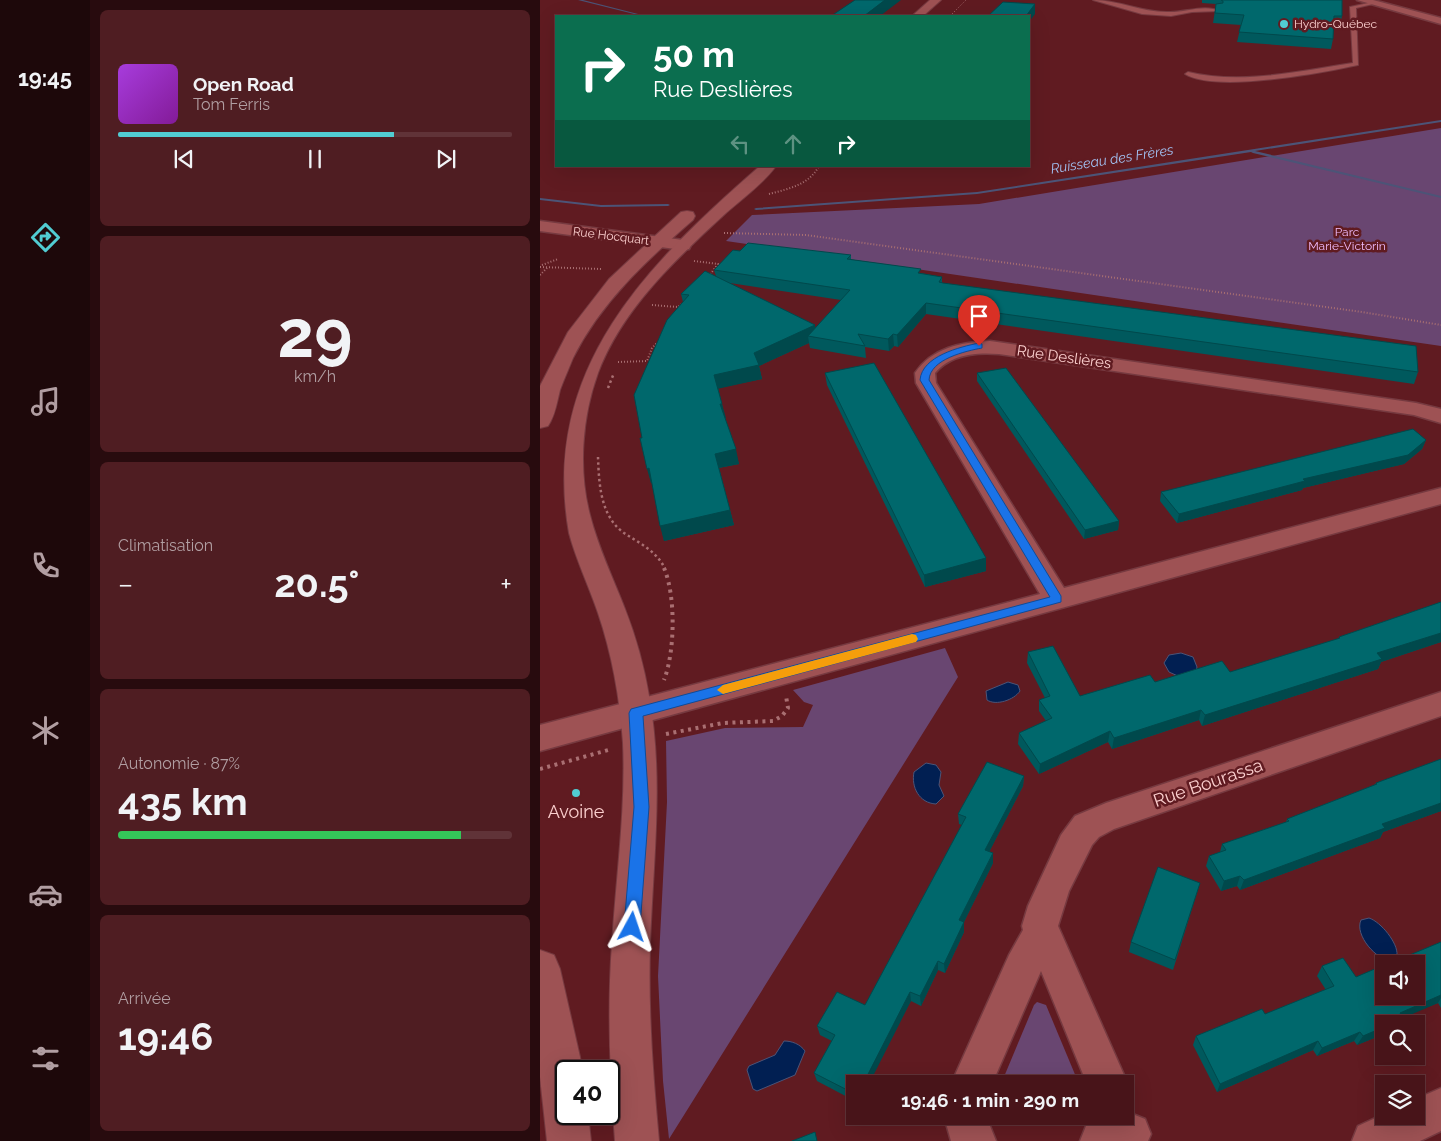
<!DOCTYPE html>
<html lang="fr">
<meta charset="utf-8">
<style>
:root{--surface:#481419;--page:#4f1d22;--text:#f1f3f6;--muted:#b19ea2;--line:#603338;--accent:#51ccd2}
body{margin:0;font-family:Raleway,sans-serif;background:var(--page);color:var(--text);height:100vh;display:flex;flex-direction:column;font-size:19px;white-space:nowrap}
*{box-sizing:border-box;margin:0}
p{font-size:16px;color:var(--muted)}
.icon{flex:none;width:28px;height:28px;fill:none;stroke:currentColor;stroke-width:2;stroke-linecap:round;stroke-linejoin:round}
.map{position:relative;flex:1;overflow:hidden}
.details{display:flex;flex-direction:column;gap:10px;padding:10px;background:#280b0e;width:450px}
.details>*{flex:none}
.banner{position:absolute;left:15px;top:15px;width:475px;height:152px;border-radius:0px;box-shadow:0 5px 20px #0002,0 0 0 1px var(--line);background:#0b6e4f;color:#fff;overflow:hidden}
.fabs{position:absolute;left:835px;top:955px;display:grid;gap:10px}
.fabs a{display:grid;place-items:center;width:50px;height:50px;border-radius:0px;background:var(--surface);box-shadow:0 5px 20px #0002,0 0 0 1px var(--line);font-size:25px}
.speed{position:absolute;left:15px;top:1060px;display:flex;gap:10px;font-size:25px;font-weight:700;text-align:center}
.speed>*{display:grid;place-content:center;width:65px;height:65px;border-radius:50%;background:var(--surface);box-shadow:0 5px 20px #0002,0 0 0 1px var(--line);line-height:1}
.speed .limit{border:2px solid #111;border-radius:8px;background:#fff;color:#111}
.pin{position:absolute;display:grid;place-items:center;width:42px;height:42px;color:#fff;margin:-51px -21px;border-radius:50% 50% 50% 0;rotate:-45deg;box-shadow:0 0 5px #0007}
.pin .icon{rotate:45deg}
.me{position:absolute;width:55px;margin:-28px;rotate:5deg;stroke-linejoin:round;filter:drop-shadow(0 0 4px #0008)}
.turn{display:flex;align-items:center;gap:18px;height:105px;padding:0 15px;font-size:22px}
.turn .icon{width:65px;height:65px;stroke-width:2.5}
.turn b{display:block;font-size:35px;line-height:42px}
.lanes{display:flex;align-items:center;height:48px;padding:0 15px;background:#0003;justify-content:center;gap:25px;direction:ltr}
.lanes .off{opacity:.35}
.big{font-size:38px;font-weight:700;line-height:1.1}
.details .widget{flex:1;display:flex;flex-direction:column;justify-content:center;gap:8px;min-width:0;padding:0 18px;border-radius:8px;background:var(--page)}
.details .dial{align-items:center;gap:0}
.dial b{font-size:65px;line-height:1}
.song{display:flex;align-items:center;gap:15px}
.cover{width:60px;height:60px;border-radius:8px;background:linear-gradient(135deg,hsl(280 70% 55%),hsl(290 70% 35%))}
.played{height:5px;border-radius:2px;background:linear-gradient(90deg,var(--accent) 70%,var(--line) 70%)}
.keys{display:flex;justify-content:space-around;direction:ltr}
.heat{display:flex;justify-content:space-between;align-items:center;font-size:28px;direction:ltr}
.charge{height:8px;border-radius:4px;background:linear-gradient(90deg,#34c759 87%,var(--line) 0)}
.trip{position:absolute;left:306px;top:1075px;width:288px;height:50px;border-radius:0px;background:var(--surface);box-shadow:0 5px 20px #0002,0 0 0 1px var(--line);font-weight:700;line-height:50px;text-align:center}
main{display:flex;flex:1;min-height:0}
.dock{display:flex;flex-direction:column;width:90px;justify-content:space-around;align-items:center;background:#1d080a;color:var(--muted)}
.dock .icon{width:35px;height:35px}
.dock .selected{color:var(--accent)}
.dock b{font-size:22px;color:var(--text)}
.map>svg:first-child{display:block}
</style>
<main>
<nav class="dock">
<b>19:45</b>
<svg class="icon selected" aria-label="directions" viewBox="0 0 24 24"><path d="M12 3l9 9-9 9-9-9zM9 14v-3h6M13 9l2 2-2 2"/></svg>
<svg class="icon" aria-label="music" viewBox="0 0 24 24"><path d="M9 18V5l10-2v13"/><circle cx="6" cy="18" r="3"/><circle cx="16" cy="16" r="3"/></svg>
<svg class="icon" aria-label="phone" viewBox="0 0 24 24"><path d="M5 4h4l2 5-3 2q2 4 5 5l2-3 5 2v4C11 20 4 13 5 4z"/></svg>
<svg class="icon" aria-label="climate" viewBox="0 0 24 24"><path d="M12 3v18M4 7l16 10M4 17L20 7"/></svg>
<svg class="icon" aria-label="car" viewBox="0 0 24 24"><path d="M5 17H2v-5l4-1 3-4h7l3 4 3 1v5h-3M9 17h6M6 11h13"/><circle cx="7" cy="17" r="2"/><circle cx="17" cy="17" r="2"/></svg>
<svg class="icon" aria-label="filters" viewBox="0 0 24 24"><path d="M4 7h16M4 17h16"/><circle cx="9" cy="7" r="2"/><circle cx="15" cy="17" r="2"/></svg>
</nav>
<section class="details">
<div class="widget">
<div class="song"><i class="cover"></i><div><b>Open Road</b><p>Tom Ferris</p></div></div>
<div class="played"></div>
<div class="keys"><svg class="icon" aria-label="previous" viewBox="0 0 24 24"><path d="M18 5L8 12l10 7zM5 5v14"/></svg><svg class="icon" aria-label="pause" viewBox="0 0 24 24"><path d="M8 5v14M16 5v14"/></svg><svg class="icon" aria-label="next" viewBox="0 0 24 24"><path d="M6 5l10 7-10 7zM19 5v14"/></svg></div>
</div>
<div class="widget dial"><b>29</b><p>km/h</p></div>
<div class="widget"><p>Climatisation</p>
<div class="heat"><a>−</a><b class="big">20.5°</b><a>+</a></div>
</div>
<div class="widget"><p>Autonomie · 87%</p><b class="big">435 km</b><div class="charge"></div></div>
<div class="widget"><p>Arrivée</p><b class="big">19:46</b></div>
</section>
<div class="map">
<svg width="901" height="1141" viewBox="0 0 901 1141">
<rect width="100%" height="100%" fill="#601b21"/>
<!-- green -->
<g fill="#694671">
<polygon points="901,128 901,346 186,241 212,215 439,204"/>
<polygon points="405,648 418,677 129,1139 123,1081 118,976 127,802 126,741 185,728 263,727 273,705 264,702 253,690"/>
<polygon points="497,1002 506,1005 539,1084 461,1084 494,1005"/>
<polygon points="456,1116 524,1116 473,1126 465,1125"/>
</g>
<!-- water -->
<g fill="#011f52" stroke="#4c5477">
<polygon points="641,653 653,657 657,667 656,671 640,677 629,672 624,663 629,655"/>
<path d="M468 682 478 685 480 691C474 700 456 706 447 700L446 691Z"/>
<path d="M386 763 396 765 401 772 399 785 404 796 396 804C379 803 371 787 374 772Z"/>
<path d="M829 918C841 922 858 943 857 955L852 961C837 961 814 935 821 920Z"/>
<path d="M244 1041C252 1041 260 1044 265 1051L255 1075 217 1091 213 1089 207 1070 209 1066 235 1055Z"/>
</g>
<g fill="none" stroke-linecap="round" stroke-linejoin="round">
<!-- stream -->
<g fill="#4c5477" fill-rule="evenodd">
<polygon points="38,0 43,0 106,16 102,16"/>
<polygon points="901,120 901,122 715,151 901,196 901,198 713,153 711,152 437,194 216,210 214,209 216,208 437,192"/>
<polygon points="0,198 61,205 128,204 130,205 128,206 61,207 0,200"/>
</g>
<defs>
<g id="lane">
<path d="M553 0C579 0 603 13 630 12 646 12 665 4 680 11L652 12 631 16 602 14Z"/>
<path d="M833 2V4L816 8 818 65C781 73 676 93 645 74L648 72C702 85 759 71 813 63L810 7Z"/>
</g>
<g id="street">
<polygon points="817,0 833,0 901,18 901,24"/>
<polygon points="0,221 143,240 149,241 151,245 149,249 143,250 0,231"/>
<path d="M450 341 876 403 901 409V423L874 415 459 354C436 352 411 354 395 373L396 383 524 588 901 488V504L0 751V725L500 594 376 383 375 373C392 348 421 342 450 341Z"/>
<polygon points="901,692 901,716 574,829 559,837 552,845 529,891 518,926 588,1084 585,1092 585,1084 547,1084 501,971 452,1084 411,1084 469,955 483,930 482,926 488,906 521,835 535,816 566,803"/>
<polygon points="901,1088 901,1131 880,1141 812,1141 818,1126 844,1114 844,1116 876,1116 876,1099"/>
<polygon points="590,1113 605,1119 611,1134 608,1141 540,1141 546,1126 561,1120 585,1116 585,1114"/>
<polygon points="404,1116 446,1116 456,1141 411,1141"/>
</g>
<g id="secondary">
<polygon points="390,0 401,0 383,16 372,16"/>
<path d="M220 166H236C223 184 203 198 186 213 136 259 82 309 58 373 42 417 38 470 50 515 58 547 73 578 85 609 96 637 104 666 109 696 124 779 113 861 110 945 108 1011 113 1076 119 1141H75C70 1075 67 1010 72 944 76 877 86 810 83 743 80 699 72 654 58 613 49 586 36 560 29 533 0 368 109 263 220 166Z"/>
<path d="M147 211 153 212 155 216 153 220C107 260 61 302 33 358 29 368 24 379 20 390 17 402 15 416 8 426L0 428V386L28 332 69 279 116 235 141 212Z"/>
<polygon points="0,950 14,955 20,969 40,1057 42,1071 26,1071 26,1114 48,1114 51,1141 7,1141 0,1077"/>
</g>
</defs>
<!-- lane casing -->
<use href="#lane" stroke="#763a40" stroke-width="2"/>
<!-- street casing -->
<use href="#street" stroke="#763a40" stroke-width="3"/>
<!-- secondary casing -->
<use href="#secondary" stroke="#763a40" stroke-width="2"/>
<!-- path-far3 -->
<polyline stroke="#a96f72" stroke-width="1" stroke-dasharray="1 2" stroke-linecap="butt" points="410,16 426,0"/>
<!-- path-far2 -->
<g stroke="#a96f72" stroke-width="2" stroke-dasharray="1 2" stroke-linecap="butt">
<path d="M229 194C248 189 269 185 279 166"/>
<polyline points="184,233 266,235 822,312 901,325"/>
<polyline points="154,261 178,264 169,276"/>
<polyline points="2,265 18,259"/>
<polyline points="0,267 61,269"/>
<polyline points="0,275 8,267"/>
<polyline points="112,305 138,307 142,304"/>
<polyline points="78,362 107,361 112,348 120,340"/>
</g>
<!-- path-far1 -->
<g stroke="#a96f72" stroke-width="2.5" stroke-dasharray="2.5 3" stroke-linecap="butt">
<polyline points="68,388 74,373"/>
<path d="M58 457C59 483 60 516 84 533 99 543 117 551 125 569"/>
</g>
<!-- path -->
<g stroke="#a96f72" stroke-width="4" stroke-dasharray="3 4.5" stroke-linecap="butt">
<path d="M124 568C136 596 135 652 124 680"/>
<polyline points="126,734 183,723 233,721 242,716 248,708 246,696"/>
<polyline points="0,769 72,749"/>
</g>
<!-- lane -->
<use href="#lane" fill="#9e5254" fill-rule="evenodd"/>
<!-- street -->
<use href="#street" fill="#9e5254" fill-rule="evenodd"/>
<!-- secondary -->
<use href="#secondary" fill="#9e5254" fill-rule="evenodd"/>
</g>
<!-- wall -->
<g fill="#00595d" fill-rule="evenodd">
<polygon points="662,0 802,0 802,16 800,26 793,25 793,39 791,49 697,42 701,25 673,23 676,4 662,3"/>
<path d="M200 251 311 255V260L402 277V283L878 372 874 384 386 314 358 347 354 346 349 351 325 347 326 358 270 348 269 343 219 366 222 379 178 388 182 404 185 418 199 464 179 468 194 525 124 541 112 483H111L102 438 143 302 141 294 176 276 174 270ZM190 283 301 300 275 328V325Z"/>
<polygon points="285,373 446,571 385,587 287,385"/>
<polygon points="437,373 579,521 578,530 544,539 437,381"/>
<polygon points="886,440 882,449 864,464 763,488 762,490 637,523 620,501 621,492"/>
<polygon points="901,602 901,642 841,662 838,669 662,726 659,720 572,749 568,742 499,774 478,744 479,733 506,721 499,711 499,700 505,698 487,663 488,652 540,696 615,682 690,672 798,639 799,637"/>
<polygon points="901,759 901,811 843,832 840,838 700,890 697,886 681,891 666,866 669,856 680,852 682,844 746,822 747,819 834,785 836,783"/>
<polygon points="484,776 483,786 449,852 453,853 453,863 424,922 424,932 405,973 398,970 381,1006 371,1001 315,1084 315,1101 277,1081 274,1073 292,1041 280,1035 277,1026 325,1005 422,825 419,824 418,814"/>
<polygon points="660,883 633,970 589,952 591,942"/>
<polygon points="901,942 901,1008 898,1003 844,1024 844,1034 817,1045 814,1041 777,1056 773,1050 677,1092 653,1045 656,1036 725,1014 786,990 777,976 782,966 816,977"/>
</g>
<!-- shaded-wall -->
<g fill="#00494c">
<polygon points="345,0 361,0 340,16 324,16"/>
<polygon points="495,4 495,14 489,22 489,16 486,16"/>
<polygon points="386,303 386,314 358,347 357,335"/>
<polygon points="275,325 277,338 268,336 269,343 219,366 222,379 177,389 174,375 214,353"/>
<polygon points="353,334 354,346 349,351 348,339"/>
<polygon points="180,404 182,404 186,418 183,418"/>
<polygon points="886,440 882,449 864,464 763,488 762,490 637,523 639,514 763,479"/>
<polygon points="196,449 199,464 178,468 175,454"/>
<polygon points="109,468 113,483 111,483 107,469"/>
<polygon points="190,510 194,525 124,541 120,526"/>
<polygon points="579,521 578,530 544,539 545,530"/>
<polygon points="446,558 446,571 385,587 384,575"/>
<polygon points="901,633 901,642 841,662 838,669 662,726 665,715 837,653"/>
<polygon points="661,710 659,720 572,749 574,738"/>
<polygon points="570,731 568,742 499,774 500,764"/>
<polygon points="484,776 483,786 445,860 445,850"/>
<polygon points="901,803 901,811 843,832 840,838 700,890 704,880 842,824"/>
<polygon points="453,853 453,863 420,930 419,920"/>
<polygon points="700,876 697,886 681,891 684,881"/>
<polygon points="424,922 424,932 405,973 404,964"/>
<polygon points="398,961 398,970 381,1006 380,996"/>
<polygon points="370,992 371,1001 329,1084 323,1084"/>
<polygon points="901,995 901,998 898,1003 854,1022 860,1013"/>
<polygon points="863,1019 860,1024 852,1024"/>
<polygon points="844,1027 844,1034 817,1045 823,1036"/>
<polygon points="820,1032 814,1041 777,1056 782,1048"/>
<polygon points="778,1041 773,1050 677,1092 680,1084"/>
</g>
<!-- building -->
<g fill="#00686c" stroke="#00494c">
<polygon points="315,0 345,0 324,16 291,16"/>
<polygon points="681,0 802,0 802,16 794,16 793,39 699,32 704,15 675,13 676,4 683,3 683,1"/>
<polygon points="463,2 495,4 486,16 448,16"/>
<polygon points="208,243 311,255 307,259 381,269 378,273 402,277 399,282 403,283 876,346 878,372 386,303 357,335 353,334 348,339 318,334 325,346 268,336 310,290 174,270 193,250 200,251"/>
<polygon points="165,271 275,325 214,353 219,365 174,375 182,404 180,404 196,449 175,454 190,510 120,526 109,468 107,469 100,438 102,438 94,395 127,320 149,295 141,294"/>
<polygon points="334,363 446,558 384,575 285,373"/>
<polygon points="466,368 579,521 545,530 437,373"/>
<polygon points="873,429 886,440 868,455 763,479 765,481 639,514 621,492"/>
<polygon points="901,602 901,633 837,653 842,659 665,715 661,710 574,738 570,731 500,764 479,733 512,718 499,700 510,696 488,652 513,646 540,696 610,675 615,682 682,661 690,672 800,638 799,637"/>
<polygon points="901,759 901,803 842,824 845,828 704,880 700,876 684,881 669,856 686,850 682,844 749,821 747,819 837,784 836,783"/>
<polygon points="447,762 484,776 445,850 453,853 419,920 424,922 404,964 398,961 380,996 370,992 323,1084 315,1084 315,1094 274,1073 295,1035 277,1026 297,992 325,1005 426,817 418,814"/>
<polygon points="618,867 660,883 635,960 591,942"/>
<polygon points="901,942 901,995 860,1013 863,1019 852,1024 844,1024 844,1027 823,1036 820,1032 782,1048 778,1041 680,1084 656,1036 722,1009 725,1014 794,986 782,966 803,958 816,977 844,965 844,996 876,996 876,964 848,964"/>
<polygon points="275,1132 277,1141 252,1141"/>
</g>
<!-- route -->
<path fill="#1a73e8" stroke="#114b97" d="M439 343 442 344V348C426 351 390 359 389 380L521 596V602L103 716 109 807 100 927 98 932 92 934 87 932 84 927 94 807 89 713 91 709 510 597 380 380C382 356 420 347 439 343Z"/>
<!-- slow -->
<polygon fill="#f59e0b" points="372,634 376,635 378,639 376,642 183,694 177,690 183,685"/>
<!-- markers -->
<g fill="#51ccd2" stroke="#601b21" stroke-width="2">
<circle cx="744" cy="24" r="5"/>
<circle cx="36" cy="793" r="5"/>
</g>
<g text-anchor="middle" stroke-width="5" stroke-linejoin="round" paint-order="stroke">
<!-- far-poi labels -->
<g font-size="12" fill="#fbcfce" stroke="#601b21" text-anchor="start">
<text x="754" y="28">Hydro-Québec</text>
</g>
<!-- far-park labels -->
<g font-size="12" fill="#f0bcfd" stroke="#601b21">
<text x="807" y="236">Parc<tspan x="807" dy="14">Marie-Victorin</tspan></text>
</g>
<!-- far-street labels -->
<g font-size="12" fill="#fbcfce" stroke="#601b21">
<text transform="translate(71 236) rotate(7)" y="4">Rue Hocquart</text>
</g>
<!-- far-water labels -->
<g font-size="14" font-style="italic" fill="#a2c1f2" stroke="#601b21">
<text transform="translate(572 159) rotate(-9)" y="5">Ruisseau des Frères</text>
</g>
<!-- street labels -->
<g font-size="15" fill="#fbcfce" stroke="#601b21">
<text transform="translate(524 357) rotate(8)" y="5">Rue Deslières</text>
</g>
<!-- near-street labels -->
<g font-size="18" fill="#fbcfce" stroke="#601b21">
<text transform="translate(668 783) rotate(-19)" y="6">Rue Bourassa</text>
</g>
<!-- near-poi labels -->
<g font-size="18" fill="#fbcfce" stroke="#601b21">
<text x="36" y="818">Avoine</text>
</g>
</g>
</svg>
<div class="fabs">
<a><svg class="icon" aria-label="sound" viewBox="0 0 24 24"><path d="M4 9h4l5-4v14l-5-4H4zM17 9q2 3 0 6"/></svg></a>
<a><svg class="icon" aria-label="search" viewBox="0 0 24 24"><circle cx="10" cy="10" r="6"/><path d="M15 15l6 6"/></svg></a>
<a><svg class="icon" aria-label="layers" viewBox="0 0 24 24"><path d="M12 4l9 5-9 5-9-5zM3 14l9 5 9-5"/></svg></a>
</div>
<div class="speed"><div class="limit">40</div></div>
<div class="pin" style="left:439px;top:346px;background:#d93025"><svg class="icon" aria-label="arrive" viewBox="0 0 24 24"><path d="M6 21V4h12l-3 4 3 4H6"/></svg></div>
<svg class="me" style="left:92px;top:927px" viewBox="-20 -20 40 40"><path d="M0-17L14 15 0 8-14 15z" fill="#1a73e8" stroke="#fff" stroke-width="4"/></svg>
<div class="trip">19:46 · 1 min · 290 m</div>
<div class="banner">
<div class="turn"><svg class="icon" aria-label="right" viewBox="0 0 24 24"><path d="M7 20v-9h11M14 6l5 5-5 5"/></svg><div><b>50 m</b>Rue Deslières</div></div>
<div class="lanes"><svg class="icon off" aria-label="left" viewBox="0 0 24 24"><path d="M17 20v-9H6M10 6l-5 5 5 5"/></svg><svg class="icon off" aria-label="ahead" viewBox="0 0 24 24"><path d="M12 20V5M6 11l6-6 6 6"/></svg><svg class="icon" aria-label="right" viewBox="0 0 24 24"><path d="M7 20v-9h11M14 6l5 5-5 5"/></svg></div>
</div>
</div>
</main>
